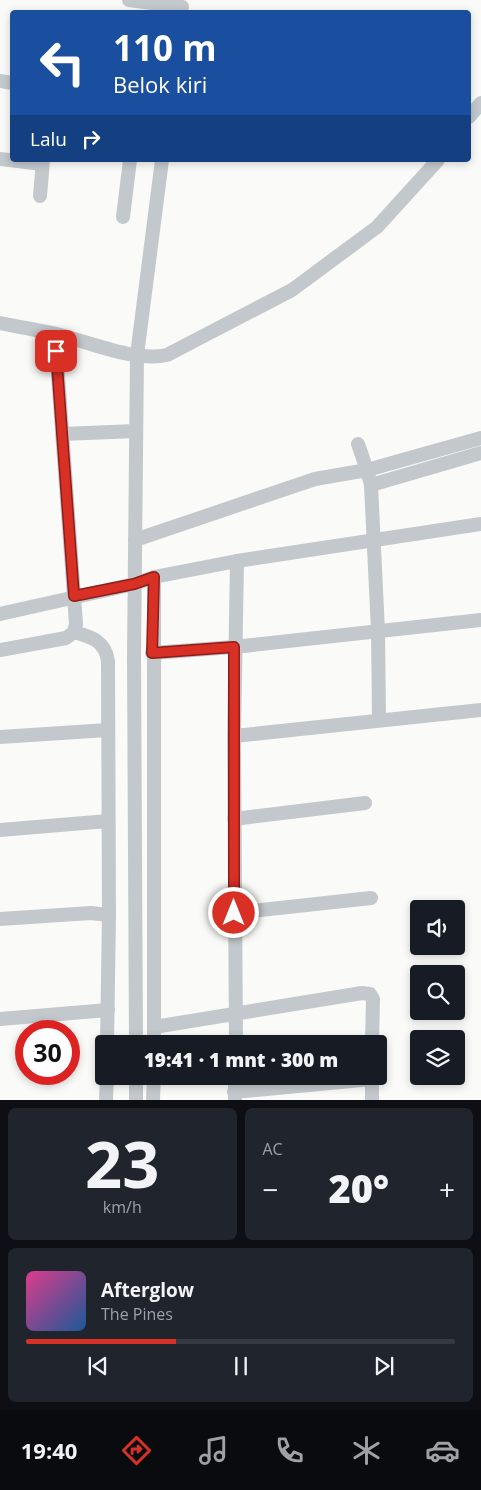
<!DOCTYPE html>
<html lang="id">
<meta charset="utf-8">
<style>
:root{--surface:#171b24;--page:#20242c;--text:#f1f3f6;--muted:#9ea1a6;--line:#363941;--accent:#d93025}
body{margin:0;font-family:"Open Sans",sans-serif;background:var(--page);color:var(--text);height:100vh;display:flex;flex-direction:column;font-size:19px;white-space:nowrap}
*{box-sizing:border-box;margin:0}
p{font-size:16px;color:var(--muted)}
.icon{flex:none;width:28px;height:28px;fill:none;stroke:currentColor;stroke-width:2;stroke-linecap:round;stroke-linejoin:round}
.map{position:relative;height:1100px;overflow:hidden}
.side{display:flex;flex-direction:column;gap:8px;padding:8px;background:#0d0f14;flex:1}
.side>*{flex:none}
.banner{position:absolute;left:10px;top:10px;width:461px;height:152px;border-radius:5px;box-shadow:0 2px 8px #0003;background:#1a4fa0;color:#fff;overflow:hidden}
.tools{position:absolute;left:410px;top:900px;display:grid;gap:10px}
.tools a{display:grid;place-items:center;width:55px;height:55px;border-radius:5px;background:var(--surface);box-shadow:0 2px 8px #0003;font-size:25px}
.speed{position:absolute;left:15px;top:1020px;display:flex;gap:10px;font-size:25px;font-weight:700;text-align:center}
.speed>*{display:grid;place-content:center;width:65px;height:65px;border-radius:50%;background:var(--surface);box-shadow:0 2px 8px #0003;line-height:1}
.speed .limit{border:8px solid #d22;background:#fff;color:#111}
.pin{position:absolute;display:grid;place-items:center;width:42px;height:42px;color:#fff;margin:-21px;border-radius:10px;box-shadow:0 2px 8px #0006}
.me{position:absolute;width:55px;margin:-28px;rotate:0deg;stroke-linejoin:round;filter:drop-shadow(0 0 4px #0008)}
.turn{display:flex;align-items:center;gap:18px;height:105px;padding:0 20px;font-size:22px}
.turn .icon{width:65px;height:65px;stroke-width:2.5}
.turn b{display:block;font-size:35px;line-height:42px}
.then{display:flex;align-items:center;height:48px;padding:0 20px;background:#0003;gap:10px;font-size:19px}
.big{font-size:38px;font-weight:800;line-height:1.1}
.side .widget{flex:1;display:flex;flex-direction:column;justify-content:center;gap:8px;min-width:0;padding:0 18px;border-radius:8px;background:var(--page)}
.side .dial{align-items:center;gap:0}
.dial b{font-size:65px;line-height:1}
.song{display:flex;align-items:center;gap:15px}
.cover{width:60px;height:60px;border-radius:8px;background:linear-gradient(135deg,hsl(330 70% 55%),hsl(210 70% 35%))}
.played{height:5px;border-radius:2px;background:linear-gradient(90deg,var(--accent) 35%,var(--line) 35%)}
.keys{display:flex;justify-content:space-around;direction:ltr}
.heat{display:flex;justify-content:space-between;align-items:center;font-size:28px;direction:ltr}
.side .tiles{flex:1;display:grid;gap:8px;grid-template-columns:1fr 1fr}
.widget:last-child{grid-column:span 2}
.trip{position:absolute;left:95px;top:1035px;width:292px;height:50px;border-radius:5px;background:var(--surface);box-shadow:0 2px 8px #0003;font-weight:800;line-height:50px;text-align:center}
.menu{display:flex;height:80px;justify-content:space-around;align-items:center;background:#090b0e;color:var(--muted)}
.menu .icon{width:35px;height:35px}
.menu .current{color:var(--accent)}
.menu b{font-size:22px;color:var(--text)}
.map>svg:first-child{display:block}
</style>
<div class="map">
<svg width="481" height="1100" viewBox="0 0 481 1100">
<rect width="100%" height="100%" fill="#fafaf8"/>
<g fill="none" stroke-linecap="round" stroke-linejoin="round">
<!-- minor -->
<g stroke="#c3c8cc" stroke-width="14">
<polyline points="129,0 182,7"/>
<polyline points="0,81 12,83"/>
<polyline points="469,117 481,103"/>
<polyline points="0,159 42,164"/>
<polyline points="40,196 43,160"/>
<polyline points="123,217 130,160"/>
<path d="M0 323C19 327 38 330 57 334 89 342 135 362 167 355L292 290 377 227 438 160"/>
<polyline points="62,434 136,431"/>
<polyline points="358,444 367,470 481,438"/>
<polyline points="135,540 315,479 367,470 371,485"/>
<polyline points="154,577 154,1044"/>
<polyline points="0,614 134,584 154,577 237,561 481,524"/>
<polyline points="0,650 66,638 74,632 76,624 55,334"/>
<polyline points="152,653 234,647 481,620"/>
<polyline points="379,720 378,631 371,485 481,453"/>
<polyline points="234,736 481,710"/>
<polyline points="0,737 108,730"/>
<polyline points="234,819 365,803"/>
<polyline points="0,830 108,821"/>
<polyline points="234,913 371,898"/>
<path d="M0 919 91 913 109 915 108 661C105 641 92 637 74 632"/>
<polyline points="0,1019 108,1010"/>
<polyline points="154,1027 362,993 370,994 373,999 372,1044"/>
<polyline points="107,1044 109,915"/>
<polyline points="136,1044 134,657 137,355 162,160"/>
<polyline points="236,1044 234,736 237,561"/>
<polyline points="235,1076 235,1099"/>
<polyline points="234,1092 372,1079"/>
<polyline points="106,1100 107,1076"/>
<polyline points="136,1100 136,1076"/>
<polyline points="153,1100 154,1076"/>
<polyline points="372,1100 372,1076"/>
</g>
</g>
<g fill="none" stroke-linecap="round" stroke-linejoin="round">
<defs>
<polyline id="route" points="56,351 74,596 134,584 154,577 152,653 234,647 234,913"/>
</defs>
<!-- route casing -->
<use href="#route" stroke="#8d1f18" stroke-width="12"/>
<!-- route -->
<use href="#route" stroke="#d93025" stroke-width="9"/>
</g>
</svg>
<div class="tools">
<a><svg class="icon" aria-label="sound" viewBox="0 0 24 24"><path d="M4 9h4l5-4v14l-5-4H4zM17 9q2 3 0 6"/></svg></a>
<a><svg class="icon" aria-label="search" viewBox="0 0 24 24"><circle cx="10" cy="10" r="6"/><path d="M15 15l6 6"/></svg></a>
<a><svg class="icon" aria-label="layers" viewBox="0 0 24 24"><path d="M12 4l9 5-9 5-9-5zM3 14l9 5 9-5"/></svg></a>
</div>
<div class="speed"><div class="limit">30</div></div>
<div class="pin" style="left:56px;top:351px;background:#d93025"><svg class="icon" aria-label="arrive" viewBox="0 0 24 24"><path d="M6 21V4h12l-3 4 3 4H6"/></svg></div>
<svg class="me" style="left:234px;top:913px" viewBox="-20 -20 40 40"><circle r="17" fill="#d93025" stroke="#fff" stroke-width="3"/><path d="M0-11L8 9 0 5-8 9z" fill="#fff"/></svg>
<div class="trip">19:41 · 1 mnt · 300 m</div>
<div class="banner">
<div class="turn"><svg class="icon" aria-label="left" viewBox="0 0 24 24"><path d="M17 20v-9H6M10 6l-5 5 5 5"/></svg><div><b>110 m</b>Belok kiri</div></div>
<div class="then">Lalu<svg class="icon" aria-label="right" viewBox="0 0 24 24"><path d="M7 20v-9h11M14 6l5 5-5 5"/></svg></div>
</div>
</div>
<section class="side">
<div class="tiles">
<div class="widget dial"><b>23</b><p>km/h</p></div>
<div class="widget"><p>AC</p>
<div class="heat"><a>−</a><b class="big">20°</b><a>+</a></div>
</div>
<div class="widget">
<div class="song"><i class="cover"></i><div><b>Afterglow</b><p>The Pines</p></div></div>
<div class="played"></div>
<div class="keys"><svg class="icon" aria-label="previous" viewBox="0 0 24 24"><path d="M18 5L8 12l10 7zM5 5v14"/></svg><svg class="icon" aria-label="pause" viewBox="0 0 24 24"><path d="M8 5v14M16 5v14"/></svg><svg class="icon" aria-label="next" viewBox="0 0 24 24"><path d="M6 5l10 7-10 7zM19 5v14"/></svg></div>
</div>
</div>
</section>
<nav class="menu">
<b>19:40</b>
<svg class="icon current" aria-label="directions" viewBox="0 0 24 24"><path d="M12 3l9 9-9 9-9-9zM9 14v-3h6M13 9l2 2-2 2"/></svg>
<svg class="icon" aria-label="music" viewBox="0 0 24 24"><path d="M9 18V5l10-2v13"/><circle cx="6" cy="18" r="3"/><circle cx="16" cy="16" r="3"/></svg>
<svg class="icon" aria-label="phone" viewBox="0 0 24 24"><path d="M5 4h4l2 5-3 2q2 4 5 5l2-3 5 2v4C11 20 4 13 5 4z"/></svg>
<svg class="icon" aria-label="climate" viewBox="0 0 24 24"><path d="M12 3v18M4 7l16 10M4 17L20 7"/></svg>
<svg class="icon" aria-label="car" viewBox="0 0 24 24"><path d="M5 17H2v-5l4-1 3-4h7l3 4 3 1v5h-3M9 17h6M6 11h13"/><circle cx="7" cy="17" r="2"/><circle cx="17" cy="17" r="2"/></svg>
</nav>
